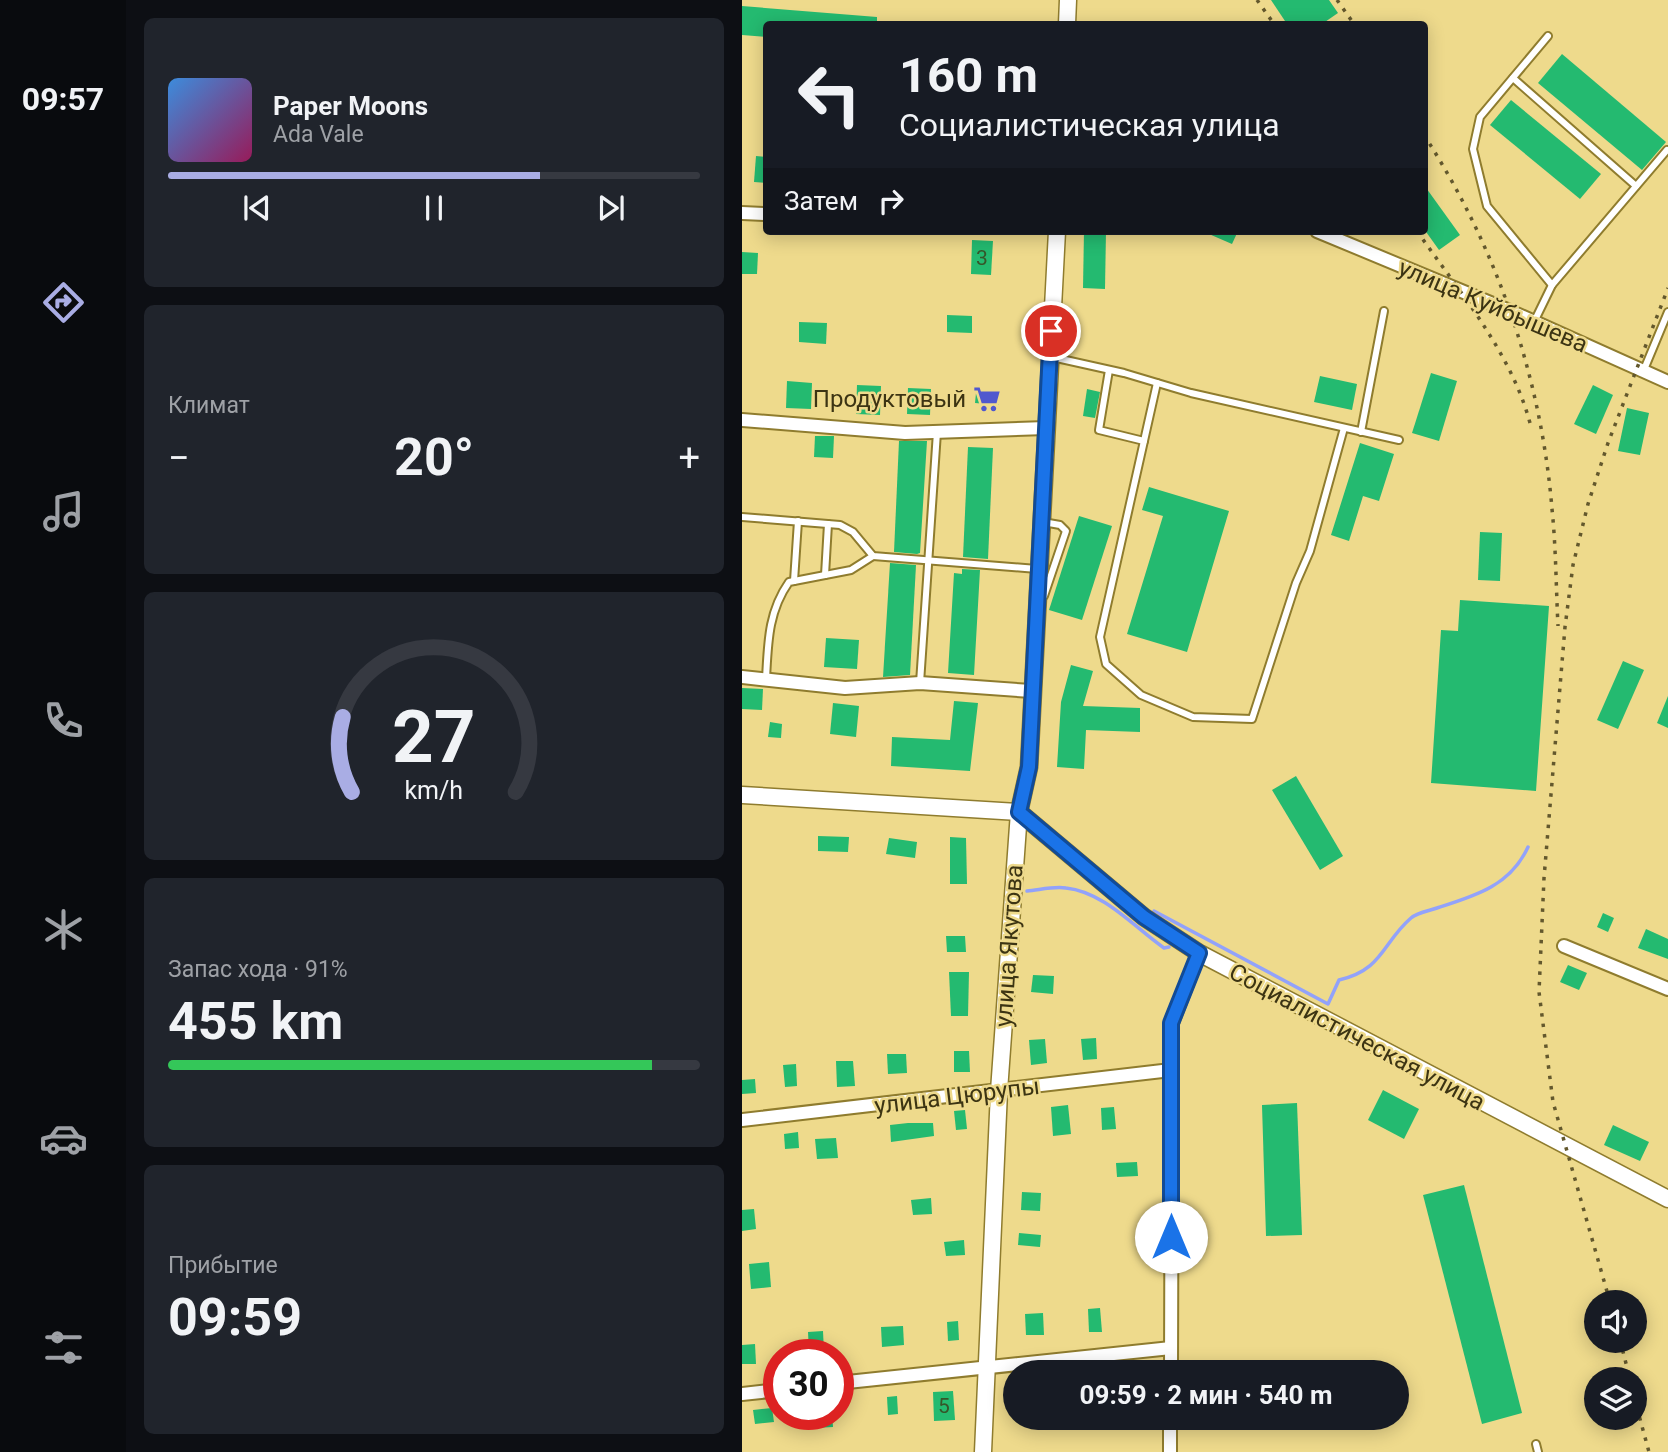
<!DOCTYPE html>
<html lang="ru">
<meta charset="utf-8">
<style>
:root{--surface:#171b24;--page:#20242c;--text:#f1f3f6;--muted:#9ea1a6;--line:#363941;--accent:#a9ade4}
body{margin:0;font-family:Roboto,sans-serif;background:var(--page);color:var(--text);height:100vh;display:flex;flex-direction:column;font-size:26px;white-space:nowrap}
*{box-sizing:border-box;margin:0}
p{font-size:23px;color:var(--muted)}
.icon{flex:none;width:38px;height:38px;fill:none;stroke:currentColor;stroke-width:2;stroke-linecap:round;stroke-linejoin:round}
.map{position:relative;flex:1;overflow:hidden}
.panel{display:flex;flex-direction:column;gap:18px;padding:18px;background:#0d0f14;width:616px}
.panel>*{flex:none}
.hud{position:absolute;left:21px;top:21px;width:665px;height:214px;border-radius:7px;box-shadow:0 4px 18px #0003;background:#171b24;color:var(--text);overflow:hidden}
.buttons{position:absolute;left:842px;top:1290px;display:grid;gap:14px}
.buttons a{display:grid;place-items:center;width:63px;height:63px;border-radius:50%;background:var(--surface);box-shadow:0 4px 18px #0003;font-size:35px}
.speed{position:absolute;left:21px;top:1339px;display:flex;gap:14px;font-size:35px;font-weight:700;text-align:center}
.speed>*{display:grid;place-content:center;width:91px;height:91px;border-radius:50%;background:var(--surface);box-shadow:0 4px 18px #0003;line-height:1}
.speed .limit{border:10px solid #d22;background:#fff;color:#111}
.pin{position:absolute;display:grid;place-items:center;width:60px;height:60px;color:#fff;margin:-30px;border:4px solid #fff;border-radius:50%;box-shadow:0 2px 7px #0007}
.me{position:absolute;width:77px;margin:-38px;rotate:0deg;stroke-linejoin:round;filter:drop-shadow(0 0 5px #0008)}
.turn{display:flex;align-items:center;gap:24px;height:147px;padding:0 21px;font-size:32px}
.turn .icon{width:91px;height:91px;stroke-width:2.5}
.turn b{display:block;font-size:49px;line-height:60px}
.then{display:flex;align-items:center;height:66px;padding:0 21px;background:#0003;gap:14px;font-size:26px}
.big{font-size:52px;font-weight:700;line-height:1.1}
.panel .widget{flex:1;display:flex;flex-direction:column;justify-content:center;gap:10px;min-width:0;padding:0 24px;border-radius:10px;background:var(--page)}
.panel .dial{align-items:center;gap:0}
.dial svg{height:182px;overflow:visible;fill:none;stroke:var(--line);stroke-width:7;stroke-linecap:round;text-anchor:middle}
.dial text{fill:var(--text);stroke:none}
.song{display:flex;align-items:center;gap:21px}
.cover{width:84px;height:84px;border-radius:10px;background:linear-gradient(135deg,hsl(210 70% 55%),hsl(330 70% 35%))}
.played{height:7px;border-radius:4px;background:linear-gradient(90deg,var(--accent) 70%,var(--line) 70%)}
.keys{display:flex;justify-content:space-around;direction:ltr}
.heat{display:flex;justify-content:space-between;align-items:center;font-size:38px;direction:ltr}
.charge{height:10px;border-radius:5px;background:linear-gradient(90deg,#34c759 91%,var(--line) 0)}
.trip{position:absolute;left:261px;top:1360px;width:406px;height:70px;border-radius:35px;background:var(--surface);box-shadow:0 4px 18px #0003;font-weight:700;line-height:70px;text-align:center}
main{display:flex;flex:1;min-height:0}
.tabs{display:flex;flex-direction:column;width:126px;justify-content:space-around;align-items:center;background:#090b0e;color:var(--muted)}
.tabs .icon{width:49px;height:49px}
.tabs .current{color:var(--accent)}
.tabs b{font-size:32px;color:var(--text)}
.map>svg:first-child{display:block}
</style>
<main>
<nav class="tabs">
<b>09:57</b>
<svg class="icon current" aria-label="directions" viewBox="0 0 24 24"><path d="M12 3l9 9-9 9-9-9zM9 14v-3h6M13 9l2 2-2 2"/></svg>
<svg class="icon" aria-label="music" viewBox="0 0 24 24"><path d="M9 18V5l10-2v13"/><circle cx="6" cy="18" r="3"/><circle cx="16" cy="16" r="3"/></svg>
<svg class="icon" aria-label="phone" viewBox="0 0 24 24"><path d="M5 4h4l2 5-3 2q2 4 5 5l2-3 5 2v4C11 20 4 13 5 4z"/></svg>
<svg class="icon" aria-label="climate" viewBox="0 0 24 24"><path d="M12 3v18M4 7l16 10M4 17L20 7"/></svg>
<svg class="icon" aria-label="car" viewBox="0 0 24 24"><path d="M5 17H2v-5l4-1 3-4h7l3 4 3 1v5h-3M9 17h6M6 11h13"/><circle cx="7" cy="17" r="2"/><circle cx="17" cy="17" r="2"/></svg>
<svg class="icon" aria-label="filters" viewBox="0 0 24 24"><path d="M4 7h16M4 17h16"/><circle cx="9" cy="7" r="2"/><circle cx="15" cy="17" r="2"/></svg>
</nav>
<section class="panel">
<div class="widget">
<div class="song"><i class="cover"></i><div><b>Paper Moons</b><p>Ada Vale</p></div></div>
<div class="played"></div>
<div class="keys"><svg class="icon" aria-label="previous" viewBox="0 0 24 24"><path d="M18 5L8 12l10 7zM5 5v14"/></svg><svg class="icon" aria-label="pause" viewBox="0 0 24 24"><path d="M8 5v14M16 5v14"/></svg><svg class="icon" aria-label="next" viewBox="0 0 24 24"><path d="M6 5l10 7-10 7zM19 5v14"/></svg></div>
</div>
<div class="widget"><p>Климат</p>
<div class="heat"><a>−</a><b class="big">20°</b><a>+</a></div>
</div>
<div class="widget dial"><svg viewBox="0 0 100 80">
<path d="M14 69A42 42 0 1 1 86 69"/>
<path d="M14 69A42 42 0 0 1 10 36" stroke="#a9ade4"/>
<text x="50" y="56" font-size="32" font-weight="700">27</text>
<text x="50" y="72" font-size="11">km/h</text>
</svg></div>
<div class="widget"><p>Запас хода · 91%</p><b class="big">455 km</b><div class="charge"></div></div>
<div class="widget"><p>Прибытие</p><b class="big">09:59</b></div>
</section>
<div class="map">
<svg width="926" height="1452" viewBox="0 0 926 1452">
<rect width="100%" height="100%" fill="#eeda8c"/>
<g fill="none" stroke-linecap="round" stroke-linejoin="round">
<!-- stream -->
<g stroke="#92a2fa" stroke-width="3.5">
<path d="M285 891C297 890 312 886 324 888 362 892 392 927 422 948L427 947"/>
<path d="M412 911 586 1004 597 980C641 970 640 943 669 918 676 912 687 911 695 908 733 896 768 886 786 847"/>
</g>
</g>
<!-- building -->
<g fill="#24ba70">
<polygon points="529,0 587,0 596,13 580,24 545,24"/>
<polygon points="0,6 135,17 135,24 24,24 24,37 0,35"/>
<polygon points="820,54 924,142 900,170 796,83"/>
<polygon points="769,100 859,174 838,199 748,125"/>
<polygon points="14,156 24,157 24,183 12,182"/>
<polygon points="682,185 718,235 697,250 682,229"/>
<polygon points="342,231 364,231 363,289 341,288"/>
<polygon points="460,231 496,231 490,244"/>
<polygon points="230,240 251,241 249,275 229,274"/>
<polygon points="0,252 16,253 15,274 0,274"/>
<polygon points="205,315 230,316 230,333 205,332"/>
<polygon points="57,322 85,323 84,344 57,342"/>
<polygon points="689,373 715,381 697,441 670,433"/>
<polygon points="578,376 615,384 610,410 572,402"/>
<polygon points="45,381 70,383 69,409 44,408"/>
<polygon points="115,385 139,386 138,415 114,414"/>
<polygon points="851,385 871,395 854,434 832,424"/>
<polygon points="166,388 189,389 188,415 165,414"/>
<polygon points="345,389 358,392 353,418 341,416"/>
<polygon points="234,393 257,395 257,405 233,403"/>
<polygon points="885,408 907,413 898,455 876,451"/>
<polygon points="73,436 92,436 91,458 72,457"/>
<polygon points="157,441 185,441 178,553 175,554 152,552"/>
<polygon points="618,443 652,454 637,501 621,496 607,541 589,535"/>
<polygon points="226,447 251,448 246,559 221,557"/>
<polygon points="407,487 487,511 445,652 385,634 421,516 400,510"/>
<polygon points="337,516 370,526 340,620 307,610"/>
<polygon points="738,532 760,533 758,581 736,580"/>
<polygon points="148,563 174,565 168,675 141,677"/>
<polygon points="220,569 238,570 232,675 206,673 212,573 220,574"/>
<polygon points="718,600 807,606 794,791 689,783 699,630 716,631"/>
<polygon points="84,638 117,640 115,669 82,667"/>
<polygon points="881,661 902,670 876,729 855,720"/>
<polygon points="329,665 351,671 341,706 398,708 398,732 344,730 342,769 315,767 319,702"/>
<polygon points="0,688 21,689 20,710 0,709"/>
<polygon points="926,696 926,728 915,723"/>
<polygon points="212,701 236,703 228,771 149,766 150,737 208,740"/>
<polygon points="91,703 117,706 114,737 88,734"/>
<polygon points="28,722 40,724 39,738 26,737"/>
<polygon points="554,776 601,856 578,870 530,790"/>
<polygon points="76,836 107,837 106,852 76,851"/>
<polygon points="208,837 224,838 225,884 208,884"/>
<polygon points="147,838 175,842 173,858 144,854"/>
<polygon points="861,913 872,918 866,932 855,927"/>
<polygon points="904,929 926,939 926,959 896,948"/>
<polygon points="204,936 223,936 224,952 205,952"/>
<polygon points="826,965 845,973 837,990 818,982"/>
<polygon points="207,972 227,972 226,1016 209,1016"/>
<polygon points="291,975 312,976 311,994 289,992"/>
<polygon points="354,1038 355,1059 341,1060 339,1039"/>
<polygon points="303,1039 305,1063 289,1065 287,1040"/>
<polygon points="212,1051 227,1051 228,1072 212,1072"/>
<polygon points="145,1054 164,1054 165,1073 146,1074"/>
<polygon points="94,1061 111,1061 113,1086 95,1087"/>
<polygon points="54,1064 55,1086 43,1087 41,1065"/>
<polygon points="13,1079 14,1093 0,1094 0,1080"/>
<polygon points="641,1090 677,1109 662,1139 626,1120"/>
<polygon points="555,1103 560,1235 524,1236 520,1105"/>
<polygon points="326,1105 329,1134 311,1136 309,1107"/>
<polygon points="372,1107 374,1129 360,1130 359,1108"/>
<polygon points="223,1110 225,1129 214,1130 212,1111"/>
<polygon points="166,1123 191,1123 192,1136 149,1142 148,1125"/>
<polygon points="871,1125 907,1142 898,1161 862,1145"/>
<polygon points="56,1132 57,1148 43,1149 42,1134"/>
<polygon points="94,1138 96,1158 75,1159 73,1139"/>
<polygon points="395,1162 396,1176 375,1177 374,1163"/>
<polygon points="722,1185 780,1413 740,1424 681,1195"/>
<polygon points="280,1192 299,1193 298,1211 279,1210"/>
<polygon points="189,1198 190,1214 171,1215 169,1200"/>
<polygon points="12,1209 14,1229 0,1231 0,1210"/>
<polygon points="277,1233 299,1235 298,1247 276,1245"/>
<polygon points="222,1240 223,1255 204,1256 202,1242"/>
<polygon points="27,1262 29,1287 9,1289 7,1264"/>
<polygon points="358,1308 360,1332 347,1332 346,1309"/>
<polygon points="301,1313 302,1335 284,1335 283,1314"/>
<polygon points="216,1321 217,1340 206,1341 205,1322"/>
<polygon points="161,1326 162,1345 140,1347 139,1327"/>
<polygon points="81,1331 82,1353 67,1353 66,1332"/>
<polygon points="13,1344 14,1364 0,1364 0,1345"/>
<polygon points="211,1391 213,1420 192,1421 191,1392"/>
<polygon points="155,1396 156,1414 146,1415 145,1397"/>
<polygon points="30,1408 32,1422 13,1424 11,1410"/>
<polygon points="72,1414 90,1414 91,1427 73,1428"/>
</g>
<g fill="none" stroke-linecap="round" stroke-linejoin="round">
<defs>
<g id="service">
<polyline points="806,36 738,117 731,149 745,206 810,285"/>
<polyline points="771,78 894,186"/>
<polyline points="792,322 810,285 925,150"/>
<polyline points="310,357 382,373 449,393 657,440"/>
<polyline points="367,370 357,430 402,441"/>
<polyline points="901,372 926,312"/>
<polyline points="415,383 358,637 364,664 399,695 451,717 510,719 554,583 568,551 602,428"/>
<polyline points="619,432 642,311"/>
<polyline points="0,517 98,525 111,532 131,556 295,569"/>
<polyline points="301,522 318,525 324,531 302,596"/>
<polyline points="83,575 86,524"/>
<polyline points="52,581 56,521"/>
<path d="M24 679C26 643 26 612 47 582L109 570 131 556"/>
<polyline points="178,683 195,432"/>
<polyline points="794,1444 796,1452"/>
</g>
<g id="minor">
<polyline points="0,213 24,214"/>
<polyline points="575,231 770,312 926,382"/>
<polyline points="0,420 163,433 304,428"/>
<polyline points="0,677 103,688 178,683 289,691"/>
<polyline points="822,946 926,989"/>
<polyline points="0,1120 429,1070"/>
<polyline points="429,1372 430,1023 457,953"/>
<polyline points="96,1383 429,1348"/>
<polyline points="0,1394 37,1390"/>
<polyline points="428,1452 428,1418"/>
</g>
<g id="tertiary">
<polyline points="325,24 326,0"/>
<polyline points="0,795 277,812 402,917 457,953 926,1199"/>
<polyline points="241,1452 257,1091 277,812 287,767 315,231"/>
</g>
</defs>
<!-- service casing -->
<use href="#service" stroke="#8f7c2e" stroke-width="10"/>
<!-- minor casing -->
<use href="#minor" stroke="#8f7c2e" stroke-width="16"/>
<!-- tertiary casing -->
<use href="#tertiary" stroke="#8f7c2e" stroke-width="19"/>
<!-- service -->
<use href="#service" stroke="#fff" stroke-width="6"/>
<!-- minor -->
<use href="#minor" stroke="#fff" stroke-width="12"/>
<!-- tertiary -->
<use href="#tertiary" stroke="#fff" stroke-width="16"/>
<!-- rail -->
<g stroke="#63582d" stroke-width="3.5" stroke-dasharray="3.5 7" stroke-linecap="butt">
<polyline points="515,0 532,24"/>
<polyline points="595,0 612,24"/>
<path d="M682 135C754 246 799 376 810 509 814 548 814 587 816 626"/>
<path d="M675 231C716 290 769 352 788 423"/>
<polyline points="868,1302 811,1102 797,992 802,878 823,627 831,565 846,504 866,443 926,288"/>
<polyline points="878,1340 888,1379"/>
<polyline points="892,1397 907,1452"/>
</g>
</g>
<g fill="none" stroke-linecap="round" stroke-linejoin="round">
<defs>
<polyline id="route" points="309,331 287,767 277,812 402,917 457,953 429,1023 429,1237"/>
</defs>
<!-- route casing -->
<use href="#route" stroke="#114b97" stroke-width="18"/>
<!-- route -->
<use href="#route" stroke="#1a73e8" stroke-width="12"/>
</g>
<!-- icons -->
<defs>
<symbol id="supermarket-bare" viewBox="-9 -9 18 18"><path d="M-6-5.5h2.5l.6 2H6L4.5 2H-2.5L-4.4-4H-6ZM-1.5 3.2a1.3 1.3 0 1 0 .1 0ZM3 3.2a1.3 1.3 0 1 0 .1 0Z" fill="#5058ce" stroke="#eeda8c" stroke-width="2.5" paint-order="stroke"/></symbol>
</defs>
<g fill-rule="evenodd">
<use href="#supermarket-bare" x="226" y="380" width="38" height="38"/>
</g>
<g text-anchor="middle" stroke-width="5" stroke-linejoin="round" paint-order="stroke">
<!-- number labels -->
<g font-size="21" fill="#36562a">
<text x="240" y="265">3</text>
<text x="202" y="1413">5</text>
</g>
<!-- street labels -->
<g font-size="24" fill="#3c3413" stroke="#eeda8c">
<text transform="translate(751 306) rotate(23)" y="8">улица Куйбышева</text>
<text transform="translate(267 946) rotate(-86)" y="8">улица Якутова</text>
<text transform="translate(615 1037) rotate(28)" y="8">Социалистическая улица</text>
<text transform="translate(215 1096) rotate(-7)" y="8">улица Цюрупы</text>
</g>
<!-- poi labels -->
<g font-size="24" fill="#3c3413" stroke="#eeda8c" text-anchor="end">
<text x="224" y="407">Продуктовый</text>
</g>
</g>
</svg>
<div class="buttons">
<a><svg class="icon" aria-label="sound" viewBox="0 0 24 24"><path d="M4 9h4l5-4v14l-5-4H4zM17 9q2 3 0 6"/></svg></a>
<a><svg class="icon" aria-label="layers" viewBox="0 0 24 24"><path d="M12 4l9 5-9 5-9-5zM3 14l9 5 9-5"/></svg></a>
</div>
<div class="speed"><div class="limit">30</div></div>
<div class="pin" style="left:309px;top:331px;background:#d93025"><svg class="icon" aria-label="arrive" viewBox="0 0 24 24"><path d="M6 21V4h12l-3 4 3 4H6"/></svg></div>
<svg class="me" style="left:429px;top:1237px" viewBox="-20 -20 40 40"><circle r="19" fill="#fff"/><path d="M0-13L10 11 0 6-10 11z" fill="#1a73e8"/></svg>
<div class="trip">09:59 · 2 мин · 540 m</div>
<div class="hud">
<div class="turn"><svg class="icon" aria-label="left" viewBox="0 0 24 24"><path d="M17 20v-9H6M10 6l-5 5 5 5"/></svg><div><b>160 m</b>Социалистическая улица</div></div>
<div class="then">Затем<svg class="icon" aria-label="right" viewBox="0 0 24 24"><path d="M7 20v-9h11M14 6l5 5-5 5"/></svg></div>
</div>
</div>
</main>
